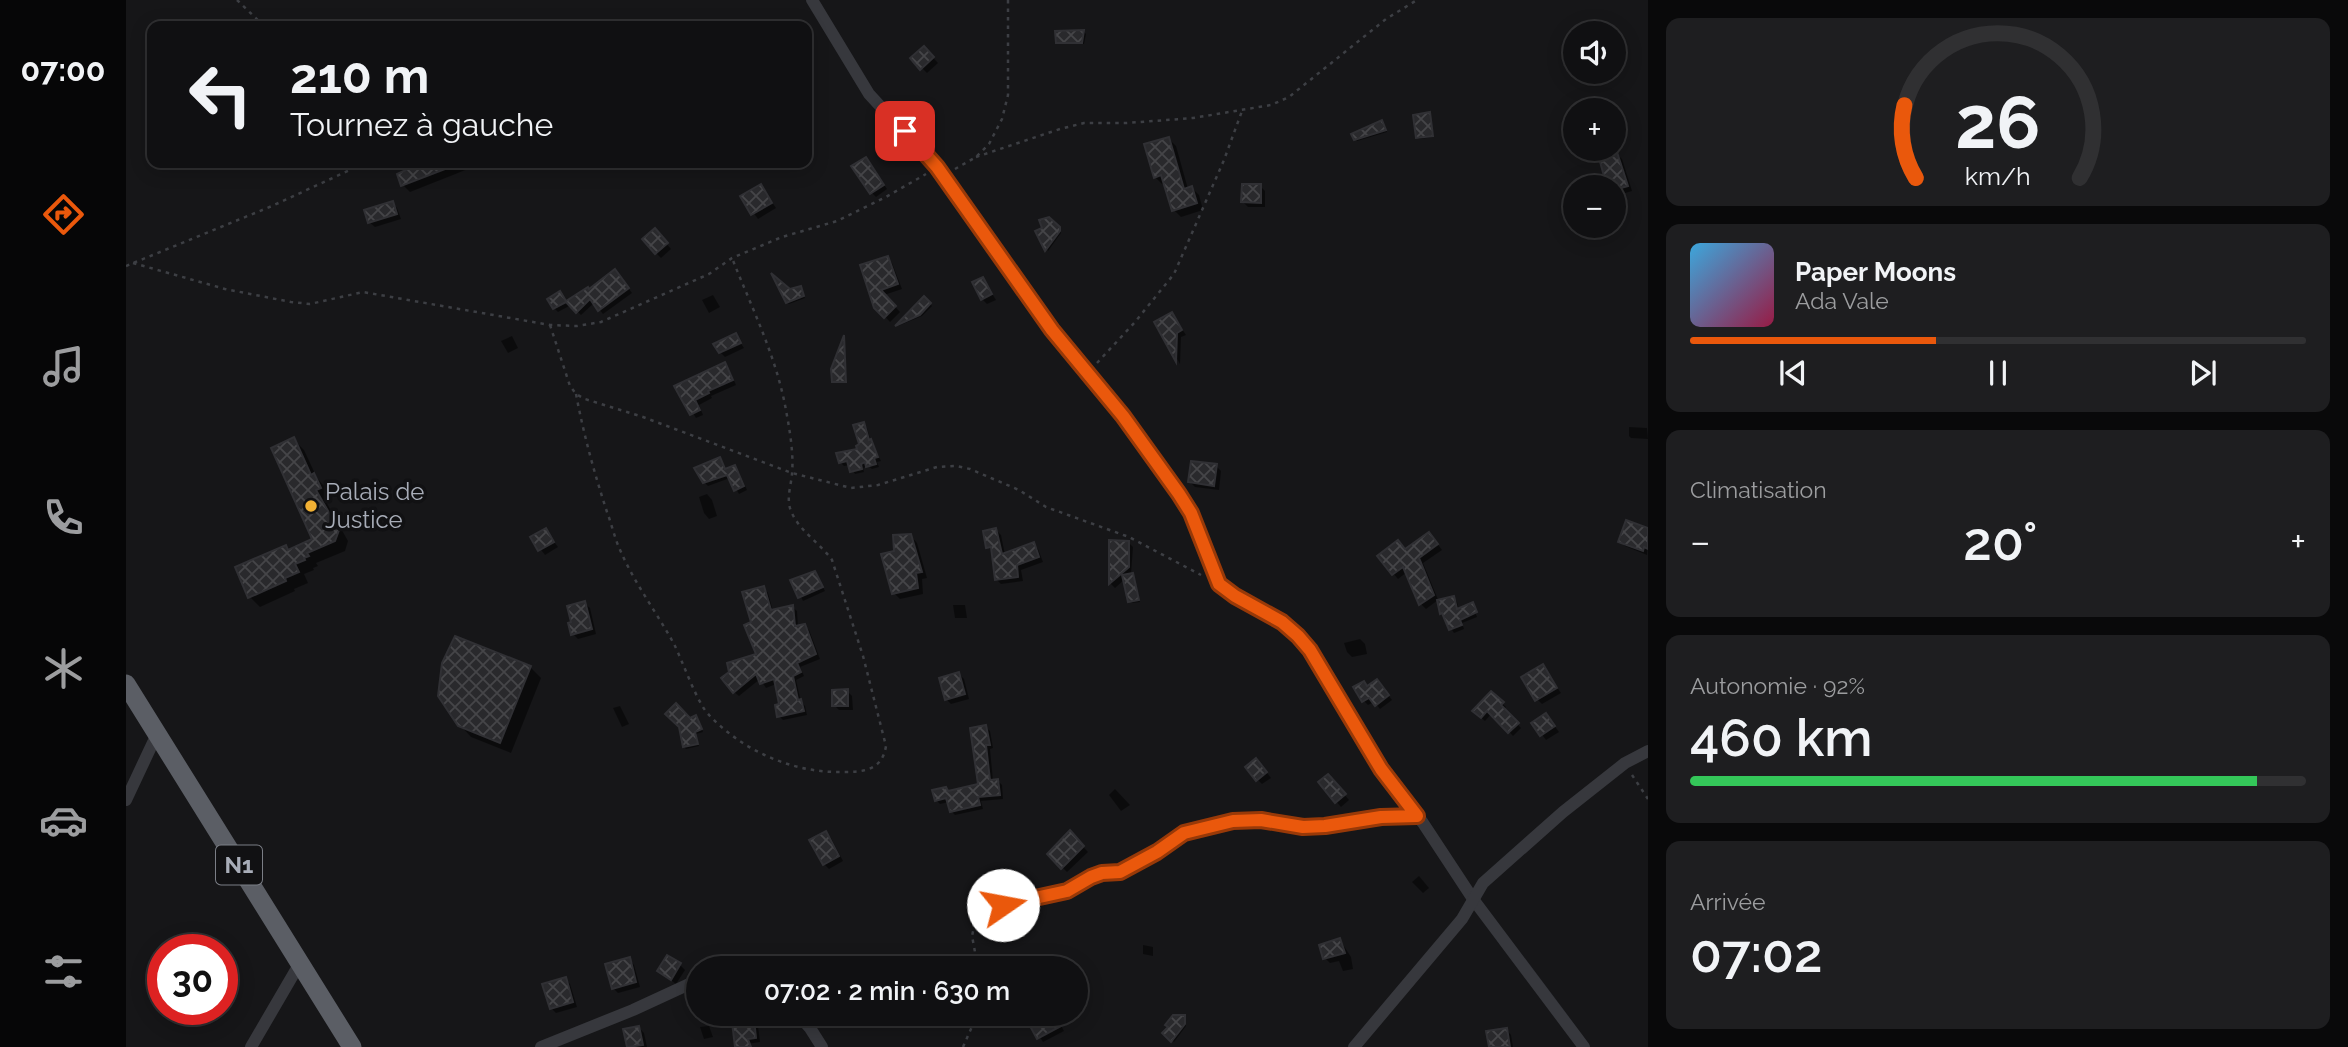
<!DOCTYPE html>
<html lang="fr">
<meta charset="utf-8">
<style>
:root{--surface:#101012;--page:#1e1e20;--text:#f1f3f6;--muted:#9c9d9f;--line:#303032;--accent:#ea580c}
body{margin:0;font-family:Raleway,sans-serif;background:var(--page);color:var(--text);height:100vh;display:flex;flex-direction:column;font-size:26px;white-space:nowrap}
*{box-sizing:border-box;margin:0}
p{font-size:23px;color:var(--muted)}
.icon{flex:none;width:38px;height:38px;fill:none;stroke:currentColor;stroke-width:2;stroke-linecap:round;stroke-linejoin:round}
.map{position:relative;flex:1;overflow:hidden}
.panel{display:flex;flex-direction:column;gap:18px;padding:18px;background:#09090a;width:700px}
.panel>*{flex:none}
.hud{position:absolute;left:21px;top:21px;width:665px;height:147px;border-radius:14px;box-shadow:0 4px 18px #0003,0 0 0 2px var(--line);background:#101012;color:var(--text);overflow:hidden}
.buttons{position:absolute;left:1437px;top:21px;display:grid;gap:14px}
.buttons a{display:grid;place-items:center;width:63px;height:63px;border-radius:50%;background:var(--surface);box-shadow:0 4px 18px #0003,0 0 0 2px var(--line);font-size:35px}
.speed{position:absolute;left:21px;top:934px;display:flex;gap:14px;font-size:35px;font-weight:700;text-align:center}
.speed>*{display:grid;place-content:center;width:91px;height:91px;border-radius:50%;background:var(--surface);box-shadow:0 4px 18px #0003,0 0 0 2px var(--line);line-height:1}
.speed .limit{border:10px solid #d22;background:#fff;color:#111}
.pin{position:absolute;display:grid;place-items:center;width:60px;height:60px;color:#fff;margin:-30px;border-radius:14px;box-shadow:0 4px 10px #0006}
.me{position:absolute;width:77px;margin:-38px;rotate:78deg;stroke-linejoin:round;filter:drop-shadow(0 0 5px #0008)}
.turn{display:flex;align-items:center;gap:24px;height:147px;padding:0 28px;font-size:32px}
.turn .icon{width:91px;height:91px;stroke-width:2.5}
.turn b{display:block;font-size:49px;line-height:60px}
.big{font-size:52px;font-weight:600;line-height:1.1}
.panel .widget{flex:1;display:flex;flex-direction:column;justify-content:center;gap:10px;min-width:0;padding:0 24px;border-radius:14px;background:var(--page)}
.panel .dial{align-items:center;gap:0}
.dial svg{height:182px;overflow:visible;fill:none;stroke:var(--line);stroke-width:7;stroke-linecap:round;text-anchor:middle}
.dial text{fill:var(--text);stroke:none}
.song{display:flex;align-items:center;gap:21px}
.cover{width:84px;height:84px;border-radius:10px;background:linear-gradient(135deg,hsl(200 70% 55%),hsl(340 70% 35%))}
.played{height:7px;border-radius:4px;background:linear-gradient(90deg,var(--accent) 40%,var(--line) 40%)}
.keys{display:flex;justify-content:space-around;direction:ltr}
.heat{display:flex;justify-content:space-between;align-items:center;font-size:38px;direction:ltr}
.charge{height:10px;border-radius:5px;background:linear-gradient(90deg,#34c759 92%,var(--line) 0)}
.trip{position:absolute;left:560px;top:956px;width:402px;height:70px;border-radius:35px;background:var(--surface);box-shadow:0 4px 18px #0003,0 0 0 2px var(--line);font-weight:600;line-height:70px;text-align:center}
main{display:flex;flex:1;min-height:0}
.menu{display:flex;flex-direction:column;width:126px;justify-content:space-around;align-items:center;background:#060607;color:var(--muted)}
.menu .icon{width:49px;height:49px}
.menu .selected{color:var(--accent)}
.menu b{font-size:32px;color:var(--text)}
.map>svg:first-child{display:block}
</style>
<main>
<nav class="menu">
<b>07:00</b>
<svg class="icon selected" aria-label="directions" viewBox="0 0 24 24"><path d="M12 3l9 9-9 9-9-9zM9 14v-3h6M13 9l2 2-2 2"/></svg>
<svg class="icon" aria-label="music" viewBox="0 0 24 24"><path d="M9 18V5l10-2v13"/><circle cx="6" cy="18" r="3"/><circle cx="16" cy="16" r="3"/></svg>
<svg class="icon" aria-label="phone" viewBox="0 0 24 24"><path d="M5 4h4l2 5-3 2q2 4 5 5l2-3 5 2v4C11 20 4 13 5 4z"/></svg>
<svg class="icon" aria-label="climate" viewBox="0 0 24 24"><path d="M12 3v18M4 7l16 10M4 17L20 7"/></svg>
<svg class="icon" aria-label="car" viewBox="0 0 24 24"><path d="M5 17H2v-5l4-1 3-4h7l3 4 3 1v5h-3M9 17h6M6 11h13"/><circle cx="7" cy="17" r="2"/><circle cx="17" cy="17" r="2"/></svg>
<svg class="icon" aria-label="filters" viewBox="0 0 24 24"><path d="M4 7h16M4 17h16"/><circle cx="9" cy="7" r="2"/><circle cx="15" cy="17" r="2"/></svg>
</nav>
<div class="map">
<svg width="1522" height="1047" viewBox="0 0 1522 1047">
<defs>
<pattern id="building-cross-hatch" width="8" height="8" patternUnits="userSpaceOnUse" patternTransform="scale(1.75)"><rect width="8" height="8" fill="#29292c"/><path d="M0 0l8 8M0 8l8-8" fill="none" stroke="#454548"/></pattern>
</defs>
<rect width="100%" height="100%" fill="#161618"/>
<!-- shadow -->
<g fill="#0007">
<polygon points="958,32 960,34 958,44 933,44 931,42"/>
<polygon points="798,48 812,63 801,73 786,58"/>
<polygon points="1303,114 1308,137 1293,139 1291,137"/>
<polygon points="1258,124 1261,132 1231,141 1229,139"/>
<polygon points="1043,139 1050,146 1062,189 1066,188 1073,195 1077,210 1055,217 1048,210 1039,183 1036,184 1029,177"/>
<polygon points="1491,154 1496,159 1506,191 1489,196 1488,187 1483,187 1475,159"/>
<polygon points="279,163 339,163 342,169 284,192 277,185 282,171"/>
<polygon points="744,164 761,189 750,197 746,193"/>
<polygon points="635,186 650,208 632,219 616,197"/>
<polygon points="1134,186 1139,191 1139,207 1122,207 1117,202"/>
<polygon points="266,203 271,208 275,219 249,227 243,222"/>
<polygon points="923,219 935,230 935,233 922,251 911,232 918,229"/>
<polygon points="533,235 545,249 535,258 530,253"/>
<polygon points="761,258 766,263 776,289 758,295 774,312 764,322 750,307"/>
<polygon points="493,275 506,293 477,314 468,303 455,315 445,305 432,312 428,308 434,293 441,303"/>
<polygon points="857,279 870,300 861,304 856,299"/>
<polygon points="674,288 679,298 663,304 661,302 663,291"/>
<polygon points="587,295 594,307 583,313 576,300"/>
<polygon points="798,298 806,306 796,316 772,326"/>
<polygon points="1046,314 1060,335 1055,337 1054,364 1030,323"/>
<polygon points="609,335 618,348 599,357 594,352"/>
<polygon points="386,336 392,348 382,353 375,341"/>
<polygon points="718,338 721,383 709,383 707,381 707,369"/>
<polygon points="598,365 603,369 610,385 585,396 586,398 573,405 577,415 570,418 551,387"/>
<polygon points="737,424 741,428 745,442 755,461 751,462 753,467 746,469 742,466 737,468 738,472 729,474 724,465 718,466 714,462 733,450"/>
<polygon points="1503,427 1521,428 1522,439 1505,438 1503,436"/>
<polygon points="168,440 178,450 191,478 198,486 204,498 199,500 222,541 219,551 190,563 192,566 187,568 188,570 178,574 182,583 168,589 169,591 134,607 124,597 160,547 164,551 188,540"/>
<polygon points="594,459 600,471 609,467 612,470 621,490 613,494 604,478 582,486 578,482"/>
<polygon points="1090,466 1095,471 1093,490 1069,487 1064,482"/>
<polygon points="581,494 586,500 591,516 583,519 578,513 573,497"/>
<polygon points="1501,522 1522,530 1521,555 1499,546 1494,541"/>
<polygon points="419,530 432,547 419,555 406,538"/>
<polygon points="870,530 875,535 879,555 907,544 912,549 917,562 895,570 897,581 875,584 870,579 867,552 862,547"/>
<polygon points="785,536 791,543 801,578 796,579 797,594 774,599 768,593 770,552"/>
<polygon points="1308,539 1316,550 1297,563 1313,602 1328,598 1331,602 1333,610 1347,606 1351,617 1336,623 1338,629 1328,633 1315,613 1312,600 1300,609 1295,604 1281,572 1272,579 1253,557 1280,551"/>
<polygon points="985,542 1002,542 1007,547 1005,574 1008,577 1014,602 1006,603 1004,601 999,579 989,588 985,584"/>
<polygon points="689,573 699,591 677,601 667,581"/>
<polygon points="638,588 642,593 647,611 666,607 671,611 672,627 678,626 683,630 694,659 674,667 678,676 670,680 675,702 679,706 681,715 657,720 653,716 655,706 650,684 640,688 634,679 613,696 608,692 633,655 627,623"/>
<polygon points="458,603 464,608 470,634 452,639 447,634"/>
<polygon points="827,605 839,605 841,618 829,618"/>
<polygon points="1234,639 1239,644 1241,654 1226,657 1221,652 1218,643"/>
<polygon points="1416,666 1435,693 1416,704 1411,699"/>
<polygon points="404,667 415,678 385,753 345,737 334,725"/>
<polygon points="833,674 838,679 843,699 825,704 820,699"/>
<polygon points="1255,685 1266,700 1254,709 1248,702 1242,705 1238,701 1242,688"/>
<polygon points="721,691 726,696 727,710 713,710 708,705"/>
<polygon points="1365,693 1380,707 1378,710 1395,728 1387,736 1366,713 1359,721 1352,715"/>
<polygon points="494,706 503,724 496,727 487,708"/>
<polygon points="572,719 577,732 570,734 573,746 560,749 558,747 564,720"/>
<polygon points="1425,721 1433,732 1420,740 1408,724"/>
<polygon points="859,727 864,731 867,748 864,749 867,781 872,781 876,785 877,799 855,801 857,809 829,815 825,811 823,802 814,804 810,800 820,789 824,793 854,785"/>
<polygon points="1135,765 1145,778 1136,784 1131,779"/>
<polygon points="1207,781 1223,800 1215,807 1194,783"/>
<polygon points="989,789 1004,805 995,811 983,795"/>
<polygon points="700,833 705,838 717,861 703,869 698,864"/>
<polygon points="944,833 962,852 941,872 923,854"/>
<polygon points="1293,876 1303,888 1297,893 1286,882"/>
<polygon points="1214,940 1225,957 1227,969 1217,971 1213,961 1204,963 1199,958"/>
<polygon points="1017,945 1027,947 1027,956 1017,954"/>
<polygon points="735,954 751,959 753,961 750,968 736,968"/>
<polygon points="705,958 708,964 722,968 696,968"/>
<polygon points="503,959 508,965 514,987 492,993 487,988"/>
<polygon points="554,965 559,970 550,984 533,971"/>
<polygon points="439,979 444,984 451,1007 430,1013 425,1008"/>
<polygon points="899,1013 928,1013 938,1031 917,1042"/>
<polygon points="1058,1016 1060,1026 1048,1042 1038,1033"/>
<polygon points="627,1021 632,1026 634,1042 615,1045"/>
<polygon points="583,1026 587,1037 578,1039 574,1027"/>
<polygon points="513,1028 518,1033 521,1047 502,1047 499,1031"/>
<polygon points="1380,1029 1385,1035 1387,1047 1365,1047"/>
</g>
<!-- building -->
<g fill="url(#building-cross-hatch)" stroke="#303034" stroke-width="2">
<polygon points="958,30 956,43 930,43 929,31"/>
<polygon points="798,46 808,57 794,70 784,58"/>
<polygon points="1304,112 1307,136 1290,138 1287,115"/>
<polygon points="1256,120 1260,130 1228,140 1225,134"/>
<polygon points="1043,137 1058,189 1066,186 1071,203 1046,211 1035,175 1028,178 1018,144"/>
<polygon points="1491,152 1502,186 1488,190 1488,187 1481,187 1473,158"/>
<polygon points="740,157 758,185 744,194 725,166"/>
<polygon points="277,163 332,163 332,164 275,186 271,174 280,170"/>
<polygon points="635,184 646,203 625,215 614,196"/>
<polygon points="1116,184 1135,184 1135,203 1115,202"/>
<polygon points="267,201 271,214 242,223 238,210"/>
<polygon points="923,217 934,227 934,231 919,251 909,231 916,228 913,220"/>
<polygon points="529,228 542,243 529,254 516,239"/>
<polygon points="762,256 772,284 755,290 770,306 758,318 748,308 734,265"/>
<polygon points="489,269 503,288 472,311 464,299 450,313 440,302 427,309 421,299 434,291 440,301 462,287 463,289"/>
<polygon points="645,273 664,289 675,286 678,296 660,303"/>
<polygon points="857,277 866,294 855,300 846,282"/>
<polygon points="798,296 805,303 794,315 769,326"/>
<polygon points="1046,312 1056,330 1051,333 1050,362 1028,322"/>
<polygon points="610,333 615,343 593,353 587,344"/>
<polygon points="718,335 720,382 706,382 705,369"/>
<polygon points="599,362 607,380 582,391 583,393 569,400 574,410 564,415 548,386"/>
<polygon points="738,422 743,440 745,439 752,457 748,458 750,464 740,467 739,462 735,464 736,469 724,472 721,461 713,463 710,453 731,449 730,446 733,444 727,425"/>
<polygon points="168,437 185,475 188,473 195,488 190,490 213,530 209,541 181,553 183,556 178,558 179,560 169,564 173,572 159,578 160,581 122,598 109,567 160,545 162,550 186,539 145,448"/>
<polygon points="594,457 599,469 609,465 618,486 608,491 601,475 577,483 568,468"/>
<polygon points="1065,461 1091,464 1088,486 1062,482"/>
<polygon points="1500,520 1522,528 1522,549 1518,547 1517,551 1492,542"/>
<polygon points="420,528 428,542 412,551 404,537"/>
<polygon points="870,528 876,554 908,542 913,557 891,565 892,577 869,580 865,547 860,548 857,531"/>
<polygon points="1303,532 1312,544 1293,558 1308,595 1293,605 1277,567 1266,575 1251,556 1272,540 1279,549"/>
<polygon points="785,534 796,572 790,573 792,588 766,594 755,554 768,551 767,535"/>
<polygon points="983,540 1003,541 1003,567 983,584"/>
<polygon points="689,571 697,587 672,598 664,580"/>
<polygon points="1007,573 1013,600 1002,602 996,575"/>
<polygon points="638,586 645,610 667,605 669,626 679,624 690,654 671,663 675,672 667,676 672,700 675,699 678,711 651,717 649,705 653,704 648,679 634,684 630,674 607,693 595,678 603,672 601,663 630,654 618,625 625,622 616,592"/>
<polygon points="1328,596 1331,609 1347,602 1351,612 1334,620 1336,625 1323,630 1316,613 1314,614 1311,600"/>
<polygon points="459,601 466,629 445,635 442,623 445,622 441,606"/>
<polygon points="329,636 405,666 374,743 332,726 312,696 316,663"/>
<polygon points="1417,664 1431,688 1409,701 1395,677"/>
<polygon points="833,672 839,694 819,700 813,678"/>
<polygon points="1251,679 1263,695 1249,706 1243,698 1236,702 1227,687 1238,681 1241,686"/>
<polygon points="722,689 722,706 706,706 706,690"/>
<polygon points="1365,691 1378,702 1375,705 1393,723 1382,733 1361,711 1355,718 1346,711"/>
<polygon points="550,703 564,718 570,715 576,729 569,732 572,744 557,747 553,727 539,714"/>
<polygon points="1420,713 1429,726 1414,736 1405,723"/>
<polygon points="860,725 864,745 860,745 864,780 872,779 874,795 852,797 854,805 824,812 820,798 809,801 806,790 820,787 822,791 852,784 844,728"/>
<polygon points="1130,758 1141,772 1130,781 1119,767"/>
<polygon points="1202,774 1220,794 1209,803 1192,782"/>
<polygon points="944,830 958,846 935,869 921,854"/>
<polygon points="700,831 713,856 697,865 683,840"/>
<polygon points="1214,938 1219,953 1197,959 1193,945"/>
<polygon points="541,955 555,963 545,980 531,971"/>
<polygon points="706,956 709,968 675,968 675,963"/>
<polygon points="504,957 510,982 486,989 479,964"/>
<polygon points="440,977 447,1002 424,1009 416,984"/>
<polygon points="897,1013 928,1013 935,1026 911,1039"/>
<polygon points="1047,1015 1059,1015 1059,1024 1045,1042 1036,1033 1042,1027 1039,1025"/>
<polygon points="628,1019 630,1038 622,1039 625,1047 609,1047 606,1022"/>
<polygon points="513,1026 517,1045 501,1047 497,1029"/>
<polygon points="1381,1028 1384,1047 1363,1047 1360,1031"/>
</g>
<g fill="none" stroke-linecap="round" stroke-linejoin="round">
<!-- path -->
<g stroke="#3d3f44" stroke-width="2.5" stroke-dasharray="3.5 5" stroke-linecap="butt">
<polyline points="111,0 138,26"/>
<polyline points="850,157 934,129 958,123 1001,123 1067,118 1145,105 1163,97 1260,19 1291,0"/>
<polyline points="829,169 850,157 863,144 876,119 882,95 882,0"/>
<polyline points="7,263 99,289 165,302 184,304 237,292 424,325 451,326 475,322 583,274 606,258 656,237 711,221 760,197 800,174"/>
<polyline points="0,266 146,206 239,163"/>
<polyline points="424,325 444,386 450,394 459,399 517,417 666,473 725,488 752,485 811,467 830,466 844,469 893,490 920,507 1003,537 1075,575"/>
<polyline points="971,363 1009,322 1048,274 1098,160 1116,111"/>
<path d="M450 394C458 436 468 472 481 512 486 525 489 540 495 552 509 584 531 613 548 644 557 662 571 703 583 715 617 751 667 773 716 772 737 772 756 771 760 746L737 656 706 560C694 543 673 531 665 511 660 499 665 486 666 474 668 452 663 426 659 405 649 354 625 306 606 258"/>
<polyline points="1506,775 1522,799"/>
<polyline points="849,923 846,936 852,968"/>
<polyline points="837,1047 852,1013"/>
</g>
<!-- minor -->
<g stroke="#37383d" stroke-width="12">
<polyline points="686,0 743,94 811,168 926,330 997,416 1053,493 1064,513 1093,584 1109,596 1156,623 1172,636 1184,650 1255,769 1297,823 1347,899 1458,1047"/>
<polyline points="0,800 31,734"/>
<polyline points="858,913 877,905 941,891 965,877 1005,868 1058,833 1084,826 1107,821 1135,820 1177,827 1199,826 1255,817 1291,816"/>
<polyline points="671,1013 684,1028 696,1047"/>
<polyline points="125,1047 174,963"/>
<polyline points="415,1047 507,1010 572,980"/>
<polyline points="1228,1047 1336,919 1357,883 1437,812 1499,763 1522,751"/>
</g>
<!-- trunk -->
<polyline stroke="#5b5e65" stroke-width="19" points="0,684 226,1047"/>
</g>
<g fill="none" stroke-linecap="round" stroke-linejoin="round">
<defs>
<polyline id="route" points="779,131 811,167 926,330 997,416 1053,494 1065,513 1093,584 1109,596 1156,622 1172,636 1184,650 1255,769 1291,816 1255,817 1199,826 1177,827 1135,820 1107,821 1058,833 1031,852 994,872 976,873 965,877 941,891 877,905"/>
</defs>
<!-- route casing -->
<use href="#route" stroke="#983908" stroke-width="18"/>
<!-- route -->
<use href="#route" stroke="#ea580c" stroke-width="12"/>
</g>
<!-- markers -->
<circle fill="#f2b134" stroke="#111113" stroke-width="2.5" cx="185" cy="506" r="7"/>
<g text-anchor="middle" stroke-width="7" stroke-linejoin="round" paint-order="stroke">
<!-- shield labels -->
<rect fill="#111113" stroke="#7b7e86" stroke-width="2" x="90" y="845.5" width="46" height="39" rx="5"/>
<g font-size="23" font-weight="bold" fill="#a8adb8">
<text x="113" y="873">N1</text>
</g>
<!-- poi labels -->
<g font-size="24" fill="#a8adb8" stroke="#111113" text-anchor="start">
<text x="199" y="500">Palais de<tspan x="199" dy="28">Justice</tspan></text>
</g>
</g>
</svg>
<div class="buttons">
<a><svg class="icon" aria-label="sound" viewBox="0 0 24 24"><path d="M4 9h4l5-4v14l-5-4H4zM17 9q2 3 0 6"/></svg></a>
<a>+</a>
<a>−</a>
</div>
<div class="speed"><div class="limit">30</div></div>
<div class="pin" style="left:779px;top:131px;background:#d93025"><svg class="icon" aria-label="arrive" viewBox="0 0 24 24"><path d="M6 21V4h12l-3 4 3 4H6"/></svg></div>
<svg class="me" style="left:877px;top:905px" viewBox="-20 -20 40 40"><circle r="19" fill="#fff"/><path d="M0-13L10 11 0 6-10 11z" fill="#ea580c"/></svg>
<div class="trip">07:02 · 2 min · 630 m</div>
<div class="hud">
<div class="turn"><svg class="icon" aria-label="left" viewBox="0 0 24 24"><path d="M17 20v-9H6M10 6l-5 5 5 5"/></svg><div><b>210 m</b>Tournez à gauche</div></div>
</div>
</div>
<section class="panel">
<div class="widget dial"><svg viewBox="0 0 100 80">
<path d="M14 69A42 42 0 1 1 86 69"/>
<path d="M14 69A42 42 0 0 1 9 37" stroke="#ea580c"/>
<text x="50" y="56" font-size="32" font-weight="700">26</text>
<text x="50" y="72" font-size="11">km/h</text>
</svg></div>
<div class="widget">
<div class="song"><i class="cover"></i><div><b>Paper Moons</b><p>Ada Vale</p></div></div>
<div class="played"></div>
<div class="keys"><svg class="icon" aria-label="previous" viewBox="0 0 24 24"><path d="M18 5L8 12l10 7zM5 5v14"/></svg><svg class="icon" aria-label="pause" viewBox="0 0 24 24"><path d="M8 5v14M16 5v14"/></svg><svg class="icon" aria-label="next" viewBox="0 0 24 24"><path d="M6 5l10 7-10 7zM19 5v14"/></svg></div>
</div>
<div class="widget"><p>Climatisation</p>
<div class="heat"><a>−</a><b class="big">20°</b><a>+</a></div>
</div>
<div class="widget"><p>Autonomie · 92%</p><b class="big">460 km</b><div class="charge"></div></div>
<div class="widget"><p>Arrivée</p><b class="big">07:02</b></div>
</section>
</main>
